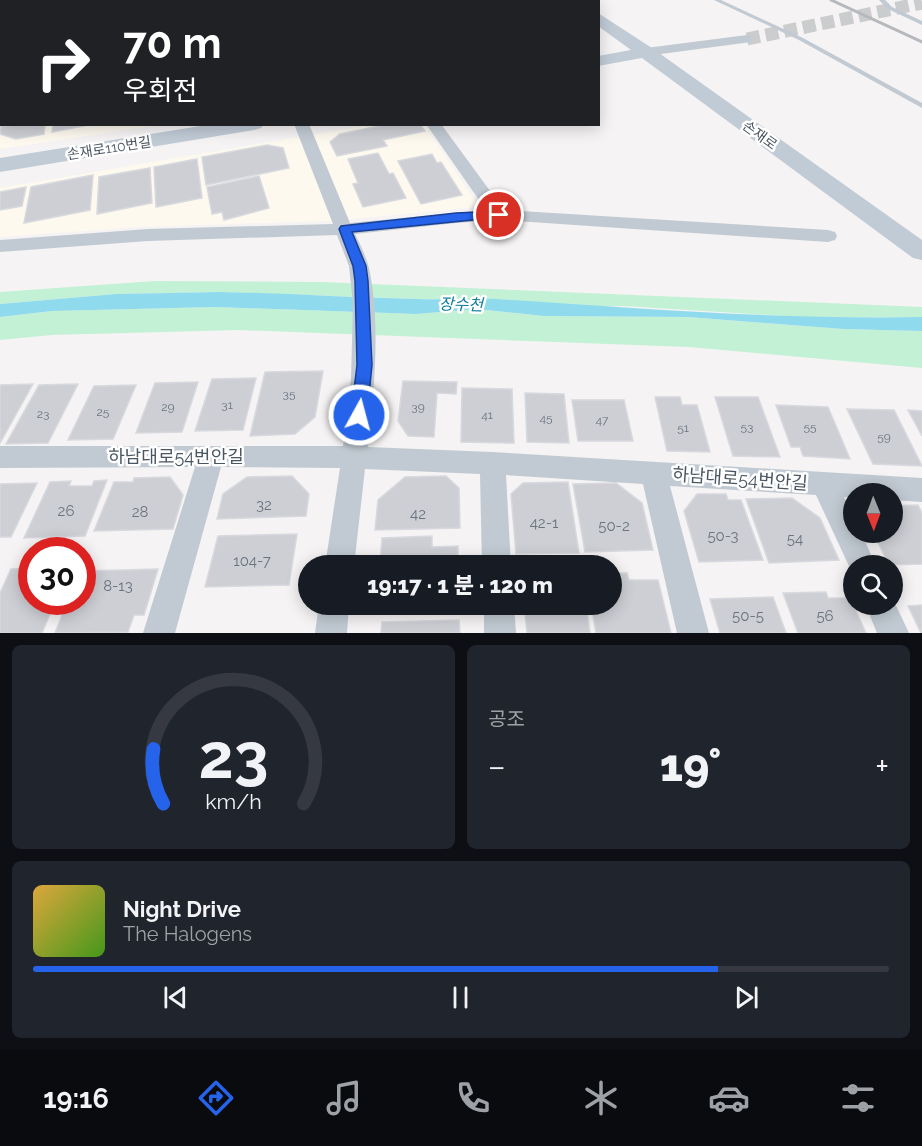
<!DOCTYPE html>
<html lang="ko">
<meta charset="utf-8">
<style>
:root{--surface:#171b24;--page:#20242c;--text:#f1f3f6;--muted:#9ea1a6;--line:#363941;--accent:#2563eb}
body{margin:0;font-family:Raleway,"Noto Sans KR",sans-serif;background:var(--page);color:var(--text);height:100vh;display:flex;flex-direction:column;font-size:22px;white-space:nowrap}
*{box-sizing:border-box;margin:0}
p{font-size:20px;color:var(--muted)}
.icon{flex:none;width:33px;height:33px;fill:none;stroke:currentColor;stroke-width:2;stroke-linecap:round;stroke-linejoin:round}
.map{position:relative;height:633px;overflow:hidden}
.details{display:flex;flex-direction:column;gap:12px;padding:12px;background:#0d0f14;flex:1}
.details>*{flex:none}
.top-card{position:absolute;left:0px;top:0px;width:600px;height:126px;box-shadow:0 3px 15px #0003;background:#202124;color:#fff;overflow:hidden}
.needle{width:39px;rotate:179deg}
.tools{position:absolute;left:843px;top:483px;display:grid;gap:12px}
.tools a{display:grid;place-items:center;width:60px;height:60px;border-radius:50%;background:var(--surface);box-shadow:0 3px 15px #0003;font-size:30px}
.speed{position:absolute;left:18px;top:537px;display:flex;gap:12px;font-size:30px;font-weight:700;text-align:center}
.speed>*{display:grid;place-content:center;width:78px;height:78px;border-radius:50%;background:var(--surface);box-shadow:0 3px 15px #0003;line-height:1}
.speed .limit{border:9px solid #d22;background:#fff;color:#111}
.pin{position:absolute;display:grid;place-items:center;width:51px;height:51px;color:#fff;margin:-26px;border:3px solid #fff;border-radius:50%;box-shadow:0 2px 6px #0007}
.me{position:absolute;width:66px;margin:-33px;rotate:7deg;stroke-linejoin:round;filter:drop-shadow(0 0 4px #0008)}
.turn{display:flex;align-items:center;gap:21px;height:126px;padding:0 24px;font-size:27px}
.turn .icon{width:78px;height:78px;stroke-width:2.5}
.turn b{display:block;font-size:42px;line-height:51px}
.big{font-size:45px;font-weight:800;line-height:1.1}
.details .tile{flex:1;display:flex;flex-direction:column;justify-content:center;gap:9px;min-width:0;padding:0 21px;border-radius:9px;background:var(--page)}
.details .dial{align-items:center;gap:0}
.dial svg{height:156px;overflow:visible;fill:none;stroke:var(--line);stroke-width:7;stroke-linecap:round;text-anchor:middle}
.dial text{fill:var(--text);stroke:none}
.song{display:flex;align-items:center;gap:18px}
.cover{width:72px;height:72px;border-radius:9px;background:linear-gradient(135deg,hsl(40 70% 55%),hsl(100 70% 35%))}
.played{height:6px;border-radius:3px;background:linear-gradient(90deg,var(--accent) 80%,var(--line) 80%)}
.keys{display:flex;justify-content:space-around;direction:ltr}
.heat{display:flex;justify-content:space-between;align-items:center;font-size:33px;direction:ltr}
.details .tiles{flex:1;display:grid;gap:12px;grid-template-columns:1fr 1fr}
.tile:last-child{grid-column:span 2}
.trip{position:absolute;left:298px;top:555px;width:324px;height:60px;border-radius:30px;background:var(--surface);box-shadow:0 3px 15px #0003;font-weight:800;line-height:60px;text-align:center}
.tab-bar{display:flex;height:96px;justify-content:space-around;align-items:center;background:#090b0e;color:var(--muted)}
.tab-bar .icon{width:42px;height:42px}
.tab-bar .active{color:var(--accent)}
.tab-bar b{font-size:27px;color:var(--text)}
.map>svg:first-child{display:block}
</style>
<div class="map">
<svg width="922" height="633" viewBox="0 0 922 633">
<rect width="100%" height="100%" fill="#f5f3f3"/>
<!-- commercial -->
<g fill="#fdf9ef">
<polygon points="0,106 2,124 160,125 0,149"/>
<polygon points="370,125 424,125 479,207 332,221 139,227 0,237 0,188"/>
</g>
<!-- green -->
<g fill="#c3f1d5">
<polygon points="155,281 322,282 922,307 922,317 819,318 623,306 582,306 493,299 419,299 219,292 116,294 0,304 0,292"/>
<polygon points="215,307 416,314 477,309 544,316 688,317 843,329 922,331 922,368 689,347 239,330 51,335 0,340 0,317 52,311"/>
</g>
<!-- water -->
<path fill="#90daee" d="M219 292C285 293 352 298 418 299 444 300 470 298 496 299 637 308 780 320 922 317V331L843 329 688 317 544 316 477 309 416 314 215 307 52 311 0 317V304L116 294Z"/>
<!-- building -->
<g fill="#cdcfd5" stroke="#d7d9de" stroke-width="1.5">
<polygon points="2,119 2,124 45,124 44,134 16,139 0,134"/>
<polygon points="53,124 94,124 52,132"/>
<polygon points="389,124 420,124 425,131 383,140 387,146 337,156 330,142 340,134"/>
<polygon points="267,145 283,148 289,168 206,185 202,157"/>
<polygon points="378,153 389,174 393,173 406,198 363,207 353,184 358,183 348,159"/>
<polygon points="432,154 437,163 441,162 462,195 421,204 398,161"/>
<polygon points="197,159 202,198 156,207 154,167"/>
<polygon points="150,168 152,203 97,214 99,177"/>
<polygon points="93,175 90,210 24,223 31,187"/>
<polygon points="259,176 269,208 224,220 222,212 212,214 207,187"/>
<polygon points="26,187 22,206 0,210 0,192"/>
<polygon points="323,371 315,417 295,434 250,436 265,372"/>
<polygon points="256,378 243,430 195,431 212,379"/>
<polygon points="403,381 457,382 456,394 437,393 434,437 408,436 398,421"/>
<polygon points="198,382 182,432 136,433 155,383"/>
<polygon points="33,384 0,443 0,385"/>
<polygon points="78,384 48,443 6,444 39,385"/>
<polygon points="136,385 113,439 68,440 94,386"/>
<polygon points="462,388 512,389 514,443 461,442"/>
<polygon points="525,393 564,394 569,443 527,442"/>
<polygon points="655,397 680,397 682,405 697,405 710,452 667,451"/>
<polygon points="715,397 758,397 780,457 733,456"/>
<polygon points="572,400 624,400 633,441 578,441"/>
<polygon points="776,405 828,407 850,459 803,456 800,447 791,447"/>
<polygon points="847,409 894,410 922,466 873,464"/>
<polygon points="908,410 922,411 922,436"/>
<polygon points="292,476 309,494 306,516 217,519 223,494 247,477"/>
<polygon points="446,476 459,488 460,528 375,530 378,500 405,477"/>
<polygon points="170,477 183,495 173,529 94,531 114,482 133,482 134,478"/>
<polygon points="107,480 85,536 24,538 50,482 71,481 69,486 92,486 94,481"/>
<polygon points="568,482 579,553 516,554 511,494 523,483"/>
<polygon points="37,483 11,537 0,537 0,484"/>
<polygon points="616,483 642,503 653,550 585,552 573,484"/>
<polygon points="697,494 726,494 728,500 741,500 763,560 699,562 684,511"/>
<polygon points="792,498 820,518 839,560 769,563 746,499"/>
<polygon points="918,505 922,513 922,564 889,565 873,532 892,532 892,506"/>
<polygon points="297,534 289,585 205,587 218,536"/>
<polygon points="432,536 432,547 458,546 458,566 380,566 382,538"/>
<polygon points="32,568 32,602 55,602 42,633 0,633 0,593 11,569"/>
<polygon points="158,569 144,615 134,615 128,632 55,633 67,602 82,602 82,571"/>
<polygon points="612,573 627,573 629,580 658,580 671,633 596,633 591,604 612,604"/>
<polygon points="826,592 828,598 850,598 866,633 798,633 783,593"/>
<polygon points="773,597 786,633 720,633 710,599"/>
<polygon points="524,604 586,604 590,633 527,633"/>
<polygon points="922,605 922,633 921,633 908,606"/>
<polygon points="459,620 460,633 381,633 382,622"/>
</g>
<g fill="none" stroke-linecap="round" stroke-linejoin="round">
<!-- street-tunnel -->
<polyline stroke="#caccce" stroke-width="13" stroke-dasharray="13 6" stroke-linecap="butt" points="747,39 922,3"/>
<!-- lane -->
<g fill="#c1cad2" fill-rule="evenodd">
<polygon points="714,0 721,0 803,38 922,103 922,108 799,40"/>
<polygon points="879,0 885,0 892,7 922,21 922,25 888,9"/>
</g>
<!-- street -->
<g fill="#c1cad2" fill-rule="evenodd">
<polygon points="747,35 751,36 751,42 646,56 640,52 646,48"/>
<polygon points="0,95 2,95 0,104"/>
<path d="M294 124H309L350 223 486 210 426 124H441L504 210 828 230 835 232 837 236 835 240 828 242 499 220 456 223 355 234C360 244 366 256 369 268 381 325 374 389 368 447L492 452 922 478V502L892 500V494H854V498L844 497 854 517V532H861L876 566H854V577L816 495 670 486 709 633H677L643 484 506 475 511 566H482L480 474 365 469 354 566H325L340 468 221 467 175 633H143L195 467 0 468V446H343L351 379 353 304 349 266 337 235 148 241 0 252V240L148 229 333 224Z"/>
<polygon points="892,597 909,633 877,633 865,604 892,604"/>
<polygon points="319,604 349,604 347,633 315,633"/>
<polygon points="484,604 514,604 516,633 484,633"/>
</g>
<!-- secondary -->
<g fill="#c1cbd6" fill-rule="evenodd">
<polygon points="27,0 41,0 26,2"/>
<polygon points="567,0 582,0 583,2 568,2"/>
<polygon points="598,13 652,48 922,240 922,260 913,258 642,58 598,66 598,56 631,50 598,26"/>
<polygon points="0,54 2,54 0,67"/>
<polygon points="213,124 264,124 261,128 254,130 0,172 0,158"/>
</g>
<!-- rail -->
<polyline stroke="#b5b8bd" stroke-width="3" points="831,0 922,42"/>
</g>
<!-- route -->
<polygon fill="#2563eb" stroke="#184099" stroke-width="1.5" points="499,211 503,212 503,217 352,232 366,266 368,281 372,365 367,415 365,420 359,422 353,420 351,415 357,365 355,281 353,266 339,229 341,226 456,213"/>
<g text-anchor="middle" stroke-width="5" stroke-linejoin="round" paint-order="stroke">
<!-- number labels -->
<g font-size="12" fill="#6b747e">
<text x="289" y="398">35</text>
<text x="227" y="409">31</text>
<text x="168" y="411">29</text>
<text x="418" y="411">39</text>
<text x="103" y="416">25</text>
<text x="43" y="418">23</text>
<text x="487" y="419">41</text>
<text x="546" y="422">45</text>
<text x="602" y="424">47</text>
<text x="747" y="431">53</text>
<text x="810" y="431">55</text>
<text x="683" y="432">51</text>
<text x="884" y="441">59</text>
</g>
<!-- far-street labels -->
<g font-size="14" fill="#4a5661" stroke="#fff">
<text transform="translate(760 135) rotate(36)" y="5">손재로</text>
<text transform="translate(109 148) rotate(-9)" y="5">손재로110번길</text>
</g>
<!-- near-number labels -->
<g font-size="15" fill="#6b747e">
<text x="264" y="510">32</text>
<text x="66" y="516">26</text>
<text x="140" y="517">28</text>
<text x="418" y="519">42</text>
<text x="544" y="528">42-1</text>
<text x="614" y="531">50-2</text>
<text x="723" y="541">50-3</text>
<text x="795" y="544">54</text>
<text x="252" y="566">104-7</text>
<text x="118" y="591">8-13</text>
<text x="748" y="621">50-5</text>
<text x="825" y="621">56</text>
</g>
<!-- water labels -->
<g font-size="16" font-style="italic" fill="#0c7c9b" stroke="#fff">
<text transform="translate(461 304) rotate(1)" y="6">장수천</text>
</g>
<!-- near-street labels -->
<g font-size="18" fill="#4a5661" stroke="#fff">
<text x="176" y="463">하남대로54번안길</text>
<text transform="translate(740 479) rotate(4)" y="6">하남대로54번안길</text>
</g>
</g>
</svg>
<div class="tools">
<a><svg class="needle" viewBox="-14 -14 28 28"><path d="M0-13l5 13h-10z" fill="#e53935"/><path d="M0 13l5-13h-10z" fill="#9ea1a6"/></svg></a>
<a><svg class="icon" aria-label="search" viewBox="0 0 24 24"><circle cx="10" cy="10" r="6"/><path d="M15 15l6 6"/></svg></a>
</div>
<div class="speed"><div class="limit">30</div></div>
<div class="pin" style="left:499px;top:215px;background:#d93025"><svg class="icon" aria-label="arrive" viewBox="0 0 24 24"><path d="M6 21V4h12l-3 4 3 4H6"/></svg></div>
<svg class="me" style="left:359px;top:415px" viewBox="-20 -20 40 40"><circle r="17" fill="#2563eb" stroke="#fff" stroke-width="3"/><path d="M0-11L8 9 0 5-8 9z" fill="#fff"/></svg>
<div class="trip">19:17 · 1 분 · 120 m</div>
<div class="top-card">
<div class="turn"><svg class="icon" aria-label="right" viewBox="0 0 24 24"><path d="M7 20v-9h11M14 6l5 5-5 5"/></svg><div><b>70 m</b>우회전</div></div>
</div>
</div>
<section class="details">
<div class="tiles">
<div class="tile dial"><svg viewBox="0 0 100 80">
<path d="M14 69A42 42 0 1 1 86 69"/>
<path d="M14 69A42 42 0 0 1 9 41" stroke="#2563eb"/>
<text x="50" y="56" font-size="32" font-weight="700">23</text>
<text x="50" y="72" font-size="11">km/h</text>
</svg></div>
<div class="tile"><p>공조</p>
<div class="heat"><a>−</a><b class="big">19°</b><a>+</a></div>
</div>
<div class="tile">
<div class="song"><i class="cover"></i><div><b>Night Drive</b><p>The Halogens</p></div></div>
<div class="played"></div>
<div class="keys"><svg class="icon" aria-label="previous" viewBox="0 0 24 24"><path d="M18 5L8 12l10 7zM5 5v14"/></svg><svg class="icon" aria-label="pause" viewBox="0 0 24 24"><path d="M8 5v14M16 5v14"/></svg><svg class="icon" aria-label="next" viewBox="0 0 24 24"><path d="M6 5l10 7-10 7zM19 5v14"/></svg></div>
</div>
</div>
</section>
<nav class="tab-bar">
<b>19:16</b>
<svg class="icon active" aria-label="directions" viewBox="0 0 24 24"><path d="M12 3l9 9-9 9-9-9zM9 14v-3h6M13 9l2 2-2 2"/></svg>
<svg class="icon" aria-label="music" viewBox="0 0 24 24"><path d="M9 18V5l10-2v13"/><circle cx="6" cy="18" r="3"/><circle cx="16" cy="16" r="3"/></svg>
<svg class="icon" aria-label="phone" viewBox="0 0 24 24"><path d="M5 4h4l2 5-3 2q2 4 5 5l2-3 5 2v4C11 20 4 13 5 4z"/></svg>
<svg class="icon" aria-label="climate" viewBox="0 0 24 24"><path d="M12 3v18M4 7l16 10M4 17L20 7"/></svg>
<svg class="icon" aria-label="car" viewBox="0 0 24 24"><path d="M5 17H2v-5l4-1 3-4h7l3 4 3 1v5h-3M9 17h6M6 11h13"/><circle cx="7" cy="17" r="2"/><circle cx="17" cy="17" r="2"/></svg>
<svg class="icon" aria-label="filters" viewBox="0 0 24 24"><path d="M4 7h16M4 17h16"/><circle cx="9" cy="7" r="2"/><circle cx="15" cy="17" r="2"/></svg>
</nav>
